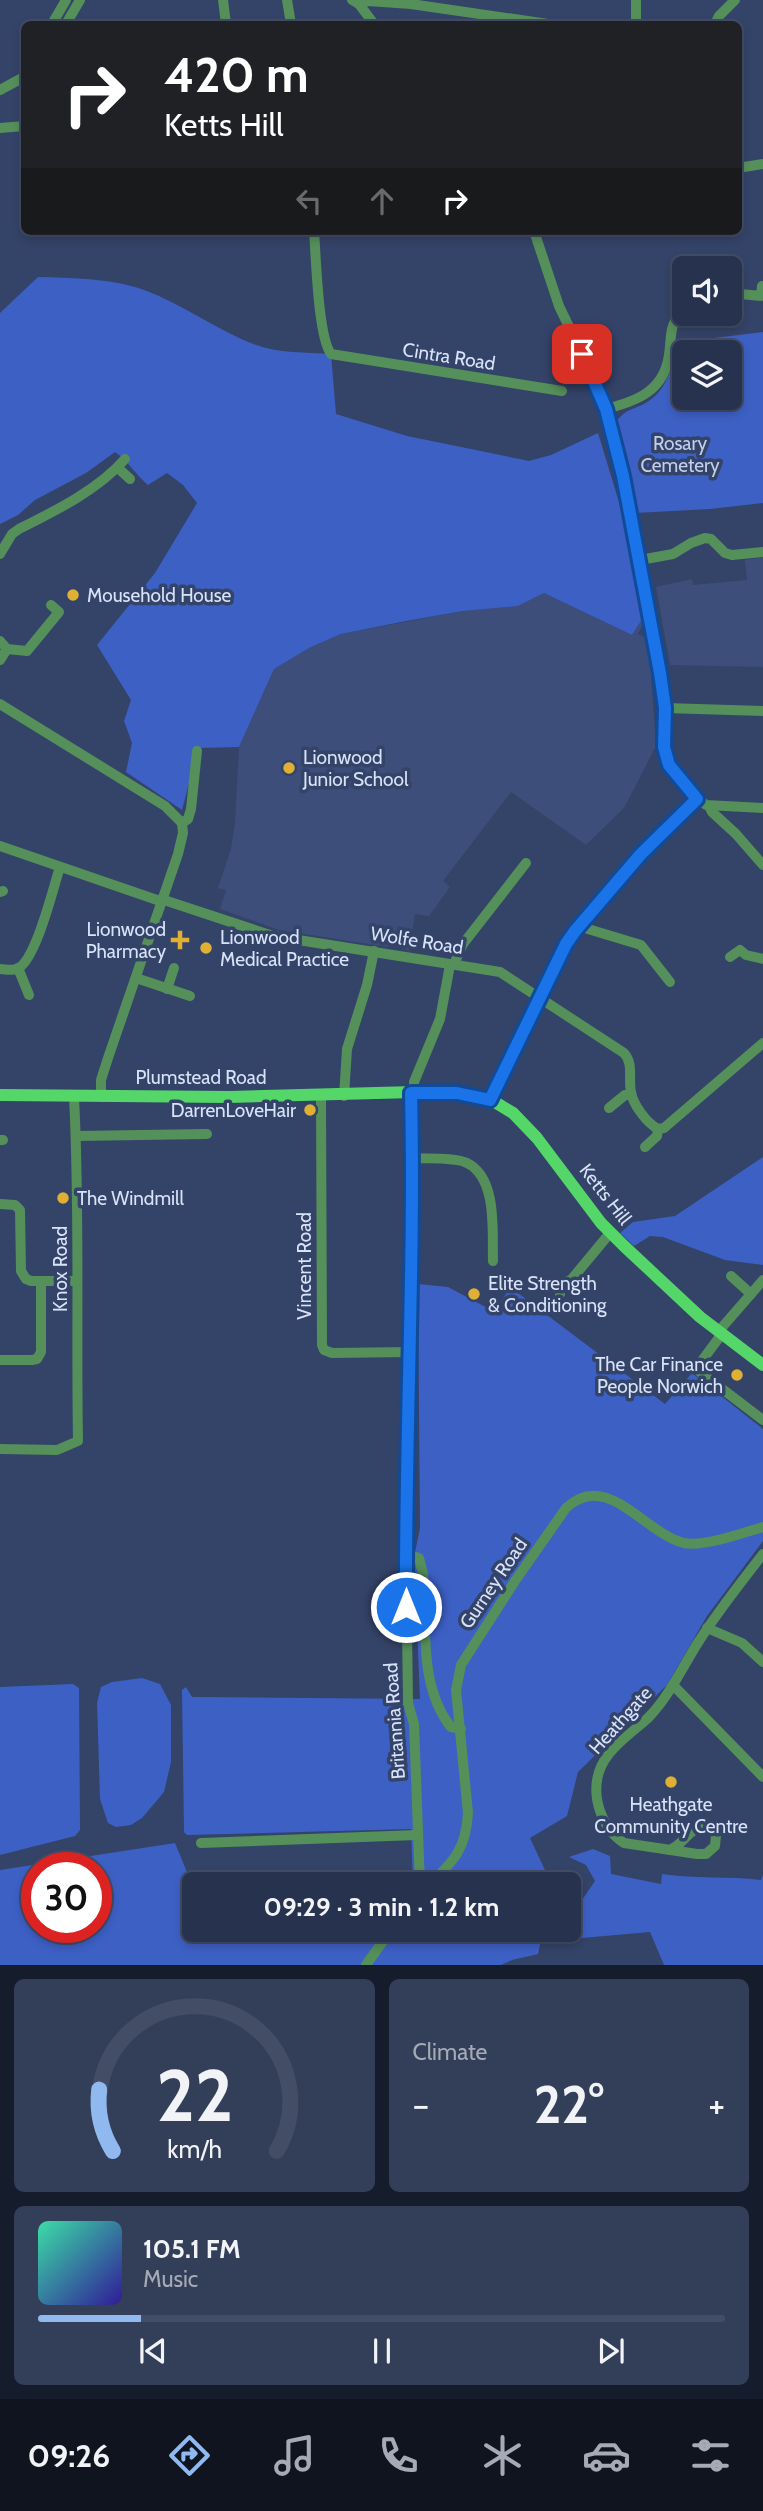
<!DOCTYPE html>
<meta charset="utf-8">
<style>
:root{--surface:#27324e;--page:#333e58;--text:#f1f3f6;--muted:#a4aab6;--line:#434d66;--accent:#90b9f0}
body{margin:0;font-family:Cabin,sans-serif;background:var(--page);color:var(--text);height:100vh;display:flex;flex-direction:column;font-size:26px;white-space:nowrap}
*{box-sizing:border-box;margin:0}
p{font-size:23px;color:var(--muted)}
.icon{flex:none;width:38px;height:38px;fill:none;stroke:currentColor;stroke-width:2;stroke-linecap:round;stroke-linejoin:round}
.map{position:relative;height:1965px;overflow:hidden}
.side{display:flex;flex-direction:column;gap:14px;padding:14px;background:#151c2b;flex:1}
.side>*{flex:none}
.hud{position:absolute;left:21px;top:21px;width:721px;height:214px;border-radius:10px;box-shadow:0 4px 10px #0003,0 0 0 2px var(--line);background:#202124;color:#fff;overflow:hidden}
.tools{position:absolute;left:672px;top:256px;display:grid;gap:14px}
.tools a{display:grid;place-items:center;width:70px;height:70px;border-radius:10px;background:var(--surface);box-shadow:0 4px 10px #0003,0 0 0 2px var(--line);font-size:35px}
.speed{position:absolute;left:21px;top:1852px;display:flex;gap:14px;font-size:35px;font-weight:700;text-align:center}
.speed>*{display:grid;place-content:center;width:91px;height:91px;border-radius:50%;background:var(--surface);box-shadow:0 4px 10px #0003,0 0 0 2px var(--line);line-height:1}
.speed .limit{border:10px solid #d22;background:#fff;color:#111}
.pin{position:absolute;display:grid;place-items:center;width:60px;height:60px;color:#fff;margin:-30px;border-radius:14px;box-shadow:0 4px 10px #0006}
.me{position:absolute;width:77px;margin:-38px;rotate:0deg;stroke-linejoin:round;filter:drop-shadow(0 0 5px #0008)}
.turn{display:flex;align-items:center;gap:24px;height:147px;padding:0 28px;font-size:32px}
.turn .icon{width:91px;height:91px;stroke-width:2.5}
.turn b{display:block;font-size:49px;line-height:60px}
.lanes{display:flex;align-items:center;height:66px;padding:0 28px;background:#0003;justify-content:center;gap:35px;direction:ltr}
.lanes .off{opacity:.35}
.big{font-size:52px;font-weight:800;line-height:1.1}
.side .tile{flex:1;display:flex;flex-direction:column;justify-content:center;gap:10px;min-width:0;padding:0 24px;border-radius:10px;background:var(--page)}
.side .dial{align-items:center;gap:0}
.dial svg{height:182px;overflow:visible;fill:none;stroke:var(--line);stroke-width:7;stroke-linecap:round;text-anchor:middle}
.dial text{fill:var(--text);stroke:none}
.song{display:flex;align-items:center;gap:21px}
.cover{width:84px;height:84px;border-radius:10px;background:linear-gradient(135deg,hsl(160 70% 55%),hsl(250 70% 35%))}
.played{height:7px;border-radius:4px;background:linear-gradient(90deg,var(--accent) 15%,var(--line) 15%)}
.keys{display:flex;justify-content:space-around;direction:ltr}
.heat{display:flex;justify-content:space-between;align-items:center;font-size:38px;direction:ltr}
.side .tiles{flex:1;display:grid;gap:14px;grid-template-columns:1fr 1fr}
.tile:last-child{grid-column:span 2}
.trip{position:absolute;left:182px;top:1872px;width:399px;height:70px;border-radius:10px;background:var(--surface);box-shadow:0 4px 10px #0003,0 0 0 2px var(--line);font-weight:800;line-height:70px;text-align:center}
.menu{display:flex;height:112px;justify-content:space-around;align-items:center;background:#10141f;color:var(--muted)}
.menu .icon{width:49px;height:49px}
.menu .active{color:var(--accent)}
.menu b{font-size:32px;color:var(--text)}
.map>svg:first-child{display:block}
</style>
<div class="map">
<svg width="763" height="1965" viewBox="0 0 763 1965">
<rect width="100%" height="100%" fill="#344368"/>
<!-- built -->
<g fill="#3c4e79">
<polygon points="763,557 763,667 670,665 656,587 692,579 693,585 747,580 745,560"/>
<polygon points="544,593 632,635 645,615 646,620 638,634 647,638 650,658 656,746 624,808 586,845 511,792 443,881 450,887 429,916 415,914 409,951 392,944 388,947 279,930 220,909 226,890 218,888 231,849 235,823 239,747 274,669 311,647 341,634 463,611 518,606"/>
</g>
<!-- green -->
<g fill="#3d60c5" fill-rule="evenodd">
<path d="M38 277C71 278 103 278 135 287 177 300 211 327 251 343 276 354 305 352 331 354L336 414 407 436 529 461 551 455 598 433 629 535 645 615 632 635 544 593 518 606 463 611 406 621 341 634 311 647 274 669 239 747 198 748 182 810 126 772 132 743 124 721 131 700 97 645 155 573 197 503 183 485 167 473 148 485C136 475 128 461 115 452L86 473 35 500 18 515 0 524V313Z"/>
<path d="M763 332V503L710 509 635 513 614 425C624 410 629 411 644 404 666 393 675 365 674 343ZM684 352H730V397H684Z"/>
<polygon points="763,1157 763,1265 725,1260 663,1237 650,1236 634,1246 620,1233 633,1222 675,1216"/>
<polygon points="418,1284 448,1287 495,1312 510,1287 665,1404 692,1373 763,1429 763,1541 707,1616 667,1685 578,1772 567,1816 530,1838 552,1885 413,1885 411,1829 187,1835 184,1832 182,1690 186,1687 192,1697 201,1697 420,1699 414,1557 420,1528"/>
<polygon points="142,1678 160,1684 171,1705 171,1762 164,1792 142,1818 131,1825 116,1827 108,1823 100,1799 97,1703 101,1687 112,1682"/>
<polygon points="73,1684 79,1688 80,1830 75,1836 0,1855 0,1687"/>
<path d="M175 1843 194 1889V1930H543L538 1954 512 1960 501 1965H0V1870ZM37 1867H96V1927H37Z"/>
<path d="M593 1849 610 1856 611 1874 661 1884 662 1874C696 1879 727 1876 761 1880L763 1875V1965H664L650 1932 582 1938 571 1916 595 1881 586 1865 569 1857Z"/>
</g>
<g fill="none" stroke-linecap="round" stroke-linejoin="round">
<!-- minor -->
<g stroke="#558f5a" stroke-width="10">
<polyline points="223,0 226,24"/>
<polyline points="287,0 291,24"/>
<polyline points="352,0 359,4 374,24"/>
<polyline points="359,4 368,1 411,4 548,24"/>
<polyline points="52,24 66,0"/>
<polyline points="66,24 80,0"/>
<polyline points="636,24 636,0"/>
<polyline points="715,24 719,16 735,0"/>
<polyline points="0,90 24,77"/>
<polyline points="0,128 24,126"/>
<polyline points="738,168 763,164"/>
<path d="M314 231C316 256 318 337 331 354L562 391"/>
<polyline points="534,231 559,306 596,383 606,409 623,476 660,673 665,708 664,747 669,765 688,790 706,805 763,808"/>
<polyline points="730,293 761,296 762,286"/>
<path d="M606 409C637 401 664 391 669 355 672 335 668 326 684 309"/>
<polyline points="118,468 130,479"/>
<path d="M0 554 12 534 19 529C55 511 98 490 125 459"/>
<polyline points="640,560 673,554 691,543 705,538 711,539 725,553 732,555 763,552"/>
<polyline points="0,641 7,649 0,660"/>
<polyline points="7,649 27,651 59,612 51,605"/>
<polyline points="0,704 165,806 182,823"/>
<polyline points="665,708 763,711"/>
<polyline points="709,806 712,812 736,834 763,865"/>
<polyline points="0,846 160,901"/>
<polyline points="0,892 3,891"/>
<path d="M161 899 273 936 500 972 624 1053C634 1064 628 1078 631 1092 633 1105 647 1123 658 1129L664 1128 763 1043"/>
<polyline points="580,924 588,929 641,945 670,982"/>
<polyline points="730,957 740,950 746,955 763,959"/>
<polyline points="454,964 463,944 526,863"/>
<polyline points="18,968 29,995"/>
<path d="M0 969C5 969 12 971 17 969 36 961 53 888 60 867"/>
<polyline points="136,978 190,996"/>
<polyline points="167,989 174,968"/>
<polyline points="414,1092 414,1082 440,1019 450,965"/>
<polyline points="411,1093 412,1275 406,1554 408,1703 414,1724 420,1885"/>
<polyline points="321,1096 322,1345 324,1350 332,1353 409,1352"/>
<polyline points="344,1096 347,1049 367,985 374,951"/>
<polyline points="101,1097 101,1080 108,1058 178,854 183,833 182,823 188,819 191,809 197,751"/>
<polyline points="490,1099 566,944 575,931 641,854 697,799"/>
<polyline points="609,1108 625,1095 631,1095"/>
<polyline points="76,1136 207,1134"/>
<polyline points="0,1140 3,1140"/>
<polyline points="645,1147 657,1136 658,1129"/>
<path d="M412 1158C426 1159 456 1157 467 1163 498 1178 492 1233 493 1261"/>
<polyline points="0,1204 15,1205 20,1210 21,1271 26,1279 31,1281 77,1281"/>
<polyline points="560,1294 560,1287 565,1282 571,1280 610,1233"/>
<polyline points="751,1294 763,1280"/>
<polyline points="718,1332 751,1294 731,1276"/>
<polyline points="721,1335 701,1362 699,1367 700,1372 763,1420"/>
<polyline points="0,1360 32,1360 37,1359 41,1352 41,1282"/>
<path d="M0 1449 57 1450 78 1441C76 1327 80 1211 74 1097"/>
<path d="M406 1554 419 1558 423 1574C427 1624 418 1686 451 1727L461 1729"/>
<polyline points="707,1628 742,1643 763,1662"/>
<polyline points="673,1685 763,1777"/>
<polyline points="201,1843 417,1835"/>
<path d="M669 1850C685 1845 688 1826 707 1827L716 1835 715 1846 706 1854H697L624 1843C602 1829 591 1797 599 1772 606 1749 632 1733 649 1717 670 1695 683 1666 699 1641 719 1610 741 1582 763 1554"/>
<path d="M429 1885C454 1861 466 1849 468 1813L456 1690 461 1665 515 1581 566 1508C607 1469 645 1534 684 1543 705 1547 742 1533 763 1527"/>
<polyline points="366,1965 391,1930"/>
</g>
<!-- major -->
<polyline stroke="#54d768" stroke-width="12" points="0,1095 230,1097 414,1092 457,1093 490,1099 513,1113 537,1138 601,1223 624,1246 700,1317 763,1365"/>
</g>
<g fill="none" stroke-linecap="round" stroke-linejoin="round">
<defs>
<path id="route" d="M406 1607C405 1435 415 1264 411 1093H457L490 1100 566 944 575 931 641 854 697 799 669 765 664 747 665 708 660 673 623 476 606 409 582 354"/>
</defs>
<!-- route casing -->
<use href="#route" stroke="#114b97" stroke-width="18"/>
<!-- route -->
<use href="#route" stroke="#1a73e8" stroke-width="12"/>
</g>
<!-- markers -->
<g fill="#e0b034" stroke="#344368" stroke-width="2.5">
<circle cx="73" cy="595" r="7"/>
<circle cx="289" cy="768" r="7"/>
<path d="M176.5 929.5h7v7h7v7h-7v7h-7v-7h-7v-7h7z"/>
<circle cx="206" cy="948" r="7"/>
<circle cx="310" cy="1110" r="7"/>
<circle cx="63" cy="1198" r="7"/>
<circle cx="474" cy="1294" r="7"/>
<circle cx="737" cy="1375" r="7"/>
<circle cx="671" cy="1782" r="7"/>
</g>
<g text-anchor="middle" stroke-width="7" stroke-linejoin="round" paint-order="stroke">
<!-- street labels -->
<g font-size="19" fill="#d8e2f9" stroke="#344368">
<text transform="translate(449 356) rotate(9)" y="7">Cintra Road</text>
<text transform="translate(417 940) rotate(9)" y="7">Wolfe Road</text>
<text x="201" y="1084">Plumstead Road</text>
<text transform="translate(606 1194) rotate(52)" y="7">Ketts Hill</text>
<text transform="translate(304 1266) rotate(-90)" y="7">Vincent Road</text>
<text transform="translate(60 1269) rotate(-90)" y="7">Knox Road</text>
<text transform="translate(493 1583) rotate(-56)" y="7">Gurney Road</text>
<text transform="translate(620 1720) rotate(-48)" y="7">Heathgate</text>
<text transform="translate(394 1721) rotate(-94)" y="7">Britannia Road</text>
</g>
<!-- park labels -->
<g font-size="19" fill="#c3cfe9" stroke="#344368">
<text x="680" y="450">Rosary<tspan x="680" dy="22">Cemetery</tspan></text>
</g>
<!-- poi labels -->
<g font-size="19" fill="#d8e2f9" stroke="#344368" text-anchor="start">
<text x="87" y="602">Mousehold House</text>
<text x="303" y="764">Lionwood<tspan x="303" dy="22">Junior School</tspan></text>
<text x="166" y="936" text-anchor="end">Lionwood<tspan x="166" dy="22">Pharmacy</tspan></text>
<text x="220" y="944">Lionwood<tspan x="220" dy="22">Medical Practice</tspan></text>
<text x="296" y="1117" text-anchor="end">DarrenLoveHair</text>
<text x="77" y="1205">The Windmill</text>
<text x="488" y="1290">Elite Strength<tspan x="488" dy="22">&amp; Conditioning</tspan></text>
<text x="723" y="1371" text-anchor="end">The Car Finance<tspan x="723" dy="22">People Norwich</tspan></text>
<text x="671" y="1811" text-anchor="middle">Heathgate<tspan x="671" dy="22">Community Centre</tspan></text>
</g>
</g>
</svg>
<div class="tools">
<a><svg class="icon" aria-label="sound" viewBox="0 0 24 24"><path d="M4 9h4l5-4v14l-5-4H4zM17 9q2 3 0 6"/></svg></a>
<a><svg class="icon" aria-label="layers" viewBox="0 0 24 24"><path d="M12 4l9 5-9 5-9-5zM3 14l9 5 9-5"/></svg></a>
</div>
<div class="speed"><div class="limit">30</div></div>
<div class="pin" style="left:582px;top:354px;background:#d93025"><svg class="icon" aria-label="arrive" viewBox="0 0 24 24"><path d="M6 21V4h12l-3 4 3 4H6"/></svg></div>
<svg class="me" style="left:406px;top:1607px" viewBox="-20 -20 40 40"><circle r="17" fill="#1a73e8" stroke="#fff" stroke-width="3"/><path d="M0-11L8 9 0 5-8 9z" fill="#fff"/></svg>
<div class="trip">09:29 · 3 min · 1.2 km</div>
<div class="hud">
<div class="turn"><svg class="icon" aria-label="right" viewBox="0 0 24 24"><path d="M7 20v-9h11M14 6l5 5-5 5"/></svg><div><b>420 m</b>Ketts Hill</div></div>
<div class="lanes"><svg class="icon off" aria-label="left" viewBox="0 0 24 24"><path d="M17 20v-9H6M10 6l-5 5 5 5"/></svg><svg class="icon off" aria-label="ahead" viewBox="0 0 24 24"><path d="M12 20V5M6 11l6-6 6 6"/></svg><svg class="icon" aria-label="right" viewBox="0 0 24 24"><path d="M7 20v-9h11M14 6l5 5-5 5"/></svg></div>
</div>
</div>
<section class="side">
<div class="tiles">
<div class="tile dial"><svg viewBox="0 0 100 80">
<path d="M14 69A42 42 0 1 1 86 69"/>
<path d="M14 69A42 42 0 0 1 8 42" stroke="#90b9f0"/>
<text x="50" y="56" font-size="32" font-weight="700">22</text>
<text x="50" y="72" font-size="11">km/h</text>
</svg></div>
<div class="tile"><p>Climate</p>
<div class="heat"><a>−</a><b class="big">22°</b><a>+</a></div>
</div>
<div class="tile">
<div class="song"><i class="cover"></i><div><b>105.1 FM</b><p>Music</p></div></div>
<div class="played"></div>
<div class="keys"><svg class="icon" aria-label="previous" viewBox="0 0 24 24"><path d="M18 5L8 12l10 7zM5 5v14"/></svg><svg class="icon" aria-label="pause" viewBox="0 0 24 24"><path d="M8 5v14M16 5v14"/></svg><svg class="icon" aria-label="next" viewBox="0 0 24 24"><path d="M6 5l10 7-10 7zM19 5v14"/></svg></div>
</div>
</div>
</section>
<nav class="menu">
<b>09:26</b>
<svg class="icon active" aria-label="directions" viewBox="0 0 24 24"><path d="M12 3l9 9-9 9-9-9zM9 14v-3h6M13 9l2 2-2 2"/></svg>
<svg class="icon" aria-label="music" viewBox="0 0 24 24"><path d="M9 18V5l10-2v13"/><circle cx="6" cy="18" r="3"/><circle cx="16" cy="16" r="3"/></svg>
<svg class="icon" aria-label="phone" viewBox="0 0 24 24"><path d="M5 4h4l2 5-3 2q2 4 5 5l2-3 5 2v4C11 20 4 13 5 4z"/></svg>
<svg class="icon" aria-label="climate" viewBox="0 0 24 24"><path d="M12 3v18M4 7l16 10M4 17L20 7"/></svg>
<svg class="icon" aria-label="car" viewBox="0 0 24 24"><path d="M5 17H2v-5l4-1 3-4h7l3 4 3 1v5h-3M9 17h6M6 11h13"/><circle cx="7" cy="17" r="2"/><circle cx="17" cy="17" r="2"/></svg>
<svg class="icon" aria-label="filters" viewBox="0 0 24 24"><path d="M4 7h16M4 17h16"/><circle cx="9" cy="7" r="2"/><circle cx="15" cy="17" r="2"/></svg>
</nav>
